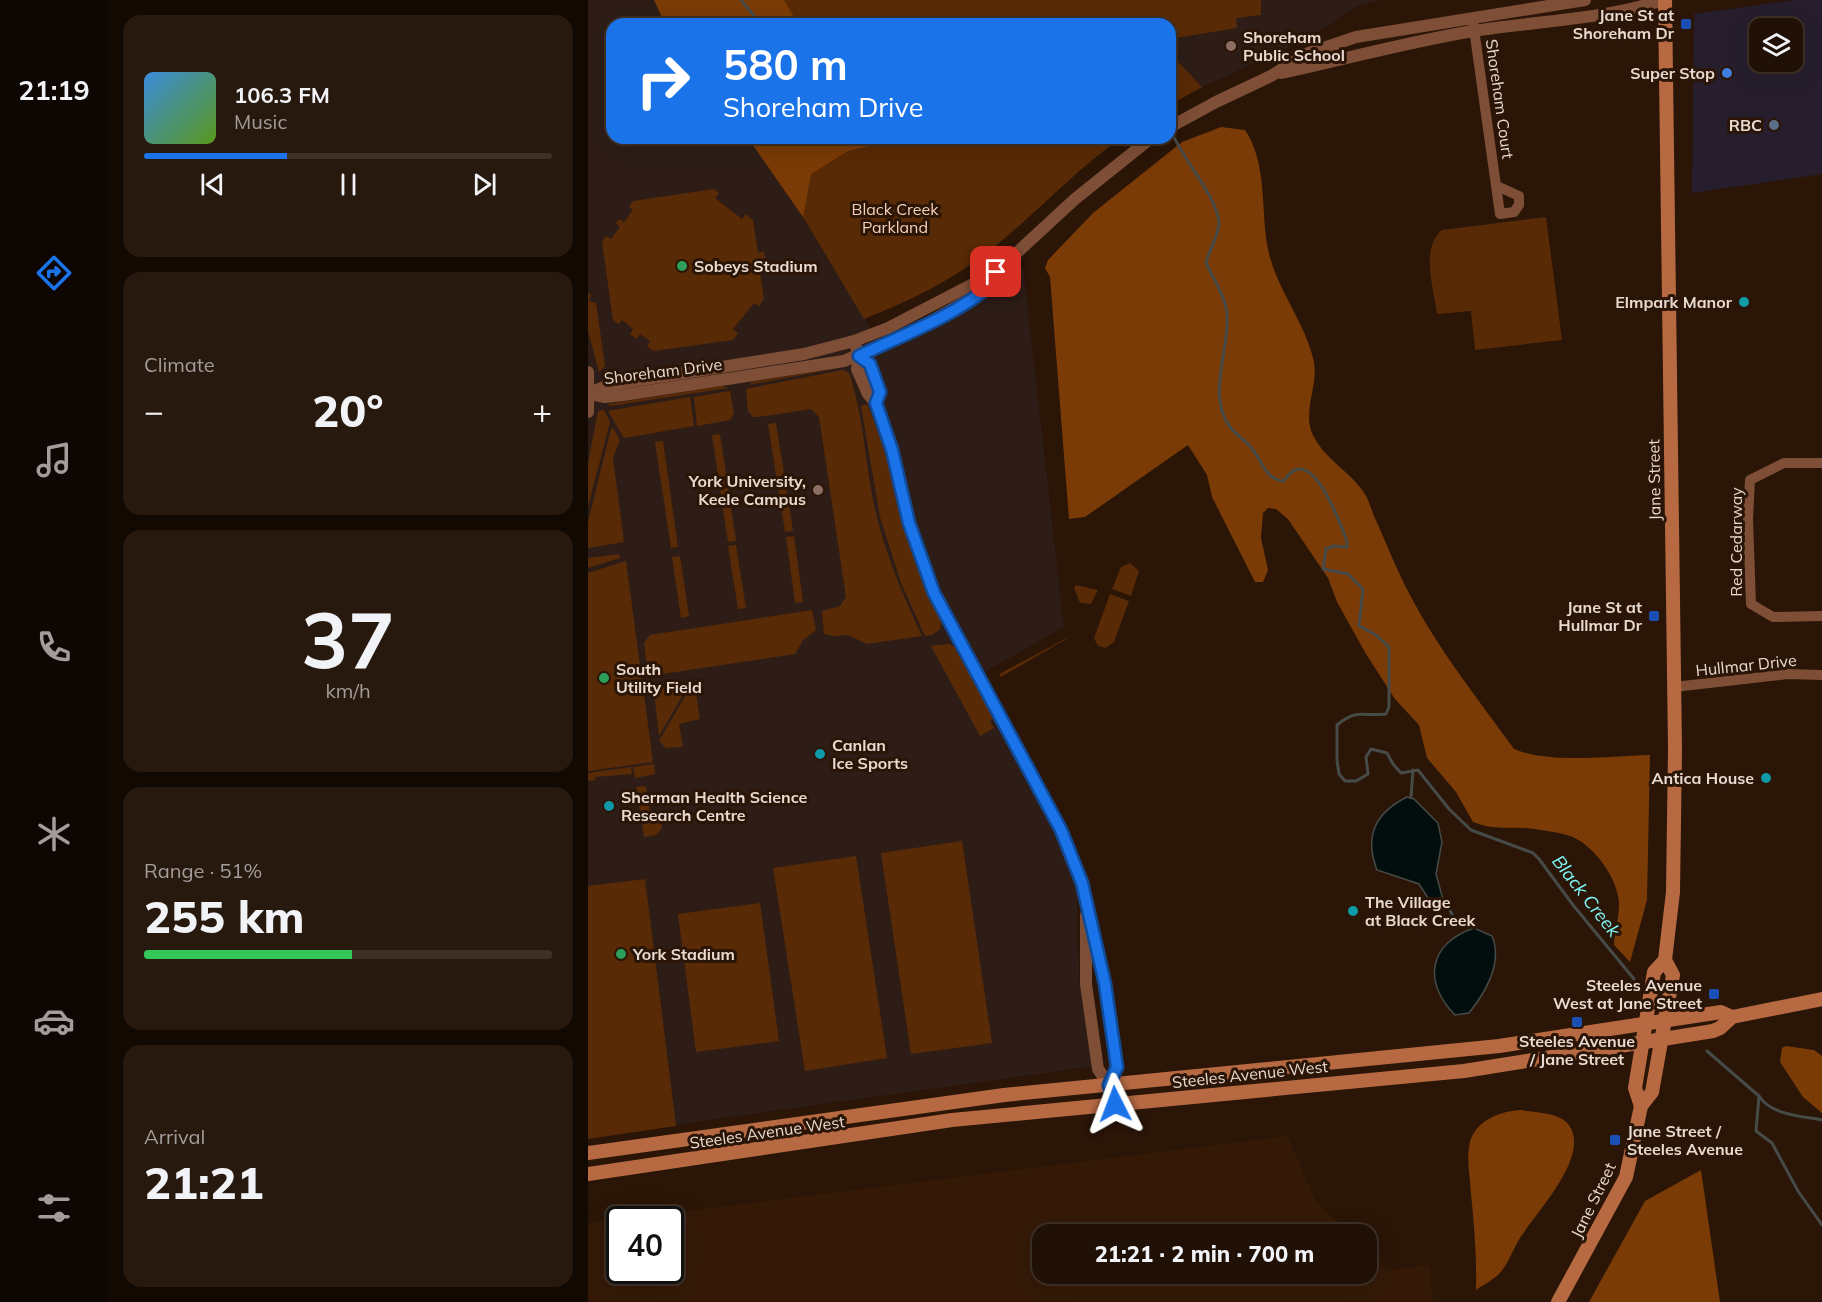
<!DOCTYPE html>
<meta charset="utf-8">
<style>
:root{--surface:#201005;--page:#28190f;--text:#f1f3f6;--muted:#a29d9a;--line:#3d3027;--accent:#1a73e8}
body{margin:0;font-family:Mulish,sans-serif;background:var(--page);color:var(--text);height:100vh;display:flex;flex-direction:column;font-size:22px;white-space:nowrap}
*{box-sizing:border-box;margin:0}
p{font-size:20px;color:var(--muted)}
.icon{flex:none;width:33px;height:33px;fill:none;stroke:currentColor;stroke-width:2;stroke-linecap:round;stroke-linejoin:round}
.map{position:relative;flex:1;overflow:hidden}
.sheet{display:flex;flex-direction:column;gap:15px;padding:15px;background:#120903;width:480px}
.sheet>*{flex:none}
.hud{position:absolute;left:18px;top:18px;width:570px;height:126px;border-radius:18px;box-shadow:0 6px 24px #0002,0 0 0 2px var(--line);background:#1a73e8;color:#fff;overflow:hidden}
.controls{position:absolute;left:1161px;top:18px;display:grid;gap:12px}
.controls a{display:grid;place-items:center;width:54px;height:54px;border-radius:12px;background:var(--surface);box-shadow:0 6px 24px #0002,0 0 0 2px var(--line);font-size:30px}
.speed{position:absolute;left:18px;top:1206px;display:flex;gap:12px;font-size:30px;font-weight:700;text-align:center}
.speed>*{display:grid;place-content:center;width:78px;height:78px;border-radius:50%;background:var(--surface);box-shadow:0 6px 24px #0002,0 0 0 2px var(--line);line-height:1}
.speed .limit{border:3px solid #111;border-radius:9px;background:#fff;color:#111}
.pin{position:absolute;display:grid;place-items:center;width:51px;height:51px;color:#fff;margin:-26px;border-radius:12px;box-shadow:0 3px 9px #0006}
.me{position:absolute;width:66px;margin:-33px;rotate:357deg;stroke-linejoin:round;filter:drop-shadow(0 0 4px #0008)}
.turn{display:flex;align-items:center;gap:21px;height:126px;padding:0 18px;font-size:27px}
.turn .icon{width:78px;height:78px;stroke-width:2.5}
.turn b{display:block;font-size:42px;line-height:51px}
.big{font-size:45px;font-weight:800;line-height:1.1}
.sheet .card{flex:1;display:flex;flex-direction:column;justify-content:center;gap:9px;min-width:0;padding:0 21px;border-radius:18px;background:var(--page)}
.sheet .dial{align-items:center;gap:0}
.dial b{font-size:78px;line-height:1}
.song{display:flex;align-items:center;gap:18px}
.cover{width:72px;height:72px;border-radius:9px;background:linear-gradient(135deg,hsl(210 70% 55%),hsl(90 70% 35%))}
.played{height:6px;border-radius:3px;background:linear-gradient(90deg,var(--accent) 35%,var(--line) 35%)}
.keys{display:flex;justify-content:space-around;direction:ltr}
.heat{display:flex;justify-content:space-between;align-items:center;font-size:33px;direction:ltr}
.charge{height:9px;border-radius:4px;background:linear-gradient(90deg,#34c759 51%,var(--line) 0)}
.trip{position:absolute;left:444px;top:1224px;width:345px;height:60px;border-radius:18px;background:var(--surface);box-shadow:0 6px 24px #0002,0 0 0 2px var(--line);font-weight:800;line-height:60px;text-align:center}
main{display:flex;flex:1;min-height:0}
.menu{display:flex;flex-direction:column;width:108px;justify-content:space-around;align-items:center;background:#0d0602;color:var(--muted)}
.menu .icon{width:42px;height:42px}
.menu .selected{color:var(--accent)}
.menu b{font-size:27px;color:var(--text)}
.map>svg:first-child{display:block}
</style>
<main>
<nav class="menu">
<b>21:19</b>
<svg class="icon selected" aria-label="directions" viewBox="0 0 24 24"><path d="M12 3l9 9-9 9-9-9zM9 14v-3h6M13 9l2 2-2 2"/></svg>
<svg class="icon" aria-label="music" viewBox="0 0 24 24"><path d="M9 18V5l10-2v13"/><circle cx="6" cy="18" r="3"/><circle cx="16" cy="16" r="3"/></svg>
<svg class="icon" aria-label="phone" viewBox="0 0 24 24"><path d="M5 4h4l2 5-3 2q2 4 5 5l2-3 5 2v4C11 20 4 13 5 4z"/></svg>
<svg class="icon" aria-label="climate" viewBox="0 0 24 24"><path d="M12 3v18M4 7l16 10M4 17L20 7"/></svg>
<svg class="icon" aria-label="car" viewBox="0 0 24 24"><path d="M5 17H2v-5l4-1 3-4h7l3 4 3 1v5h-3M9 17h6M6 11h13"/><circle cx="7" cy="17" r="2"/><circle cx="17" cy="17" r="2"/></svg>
<svg class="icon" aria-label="filters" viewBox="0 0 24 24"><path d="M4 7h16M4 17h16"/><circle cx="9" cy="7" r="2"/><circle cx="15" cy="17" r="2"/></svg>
</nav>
<section class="sheet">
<div class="card">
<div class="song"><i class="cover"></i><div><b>106.3 FM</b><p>Music</p></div></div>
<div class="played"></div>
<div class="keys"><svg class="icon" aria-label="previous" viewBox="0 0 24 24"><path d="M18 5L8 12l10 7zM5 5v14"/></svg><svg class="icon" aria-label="pause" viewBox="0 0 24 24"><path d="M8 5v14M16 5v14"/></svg><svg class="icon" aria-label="next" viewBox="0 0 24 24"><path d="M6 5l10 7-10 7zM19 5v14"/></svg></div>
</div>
<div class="card"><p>Climate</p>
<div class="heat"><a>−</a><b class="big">20°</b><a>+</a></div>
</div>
<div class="card dial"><b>37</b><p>km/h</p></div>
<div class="card"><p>Range · 51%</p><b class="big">255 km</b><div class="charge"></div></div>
<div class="card"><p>Arrival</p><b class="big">21:21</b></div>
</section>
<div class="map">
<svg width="1234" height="1302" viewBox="0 0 1234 1302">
<rect width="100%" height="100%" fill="#2a1507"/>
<!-- commercial -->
<path fill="#261e2d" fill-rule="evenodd" d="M1206 0H1234V174L1104 193 1106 14ZM1172 28H1204V62H1172Z"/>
<!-- built -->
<path fill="#341907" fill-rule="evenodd" d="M700 1136 727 1200 763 1234H454V1274H778L779 1250 800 1270 841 1265 845 1302H0V1223ZM32 1220H82V1270H32Z"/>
<!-- education -->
<g fill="#2e1d17">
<polygon points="0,0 66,0 77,24 24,24 24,138 160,138 215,217 297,352 376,309 435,267 476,627 386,678 456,809 489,887 491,979 506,1066 0,1137"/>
<polygon points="673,0 792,0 769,6 720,39 614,87 582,53 582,39 649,28 648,18 673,15"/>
</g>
<!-- green -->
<g fill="#592a06">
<polygon points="76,0 673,0 673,15 648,18 649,28 582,39 582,24 84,24"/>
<polygon points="582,53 614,87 582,105"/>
<path d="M160 138H533C479 176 436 228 382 265 349 288 313 304 276 319L215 217Z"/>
<polygon points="126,189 131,193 127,198 154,219 158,214 165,220 170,253 176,252 177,258 170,260 176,299 171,306 166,303 145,329 150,333 145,340 65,351 59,346 62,341 52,334 48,339 42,334 45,329 34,320 31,324 25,320 14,242 18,236 23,239 32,227 28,223 31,219 36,222 45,210 41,207 45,201"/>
<path d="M958 217 974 340 887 350 883 311 849 314C846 289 832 248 854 230Z"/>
<polygon points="0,293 3,295 1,301 8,303 17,366 11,372 0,331"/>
<polygon points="256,367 160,385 164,382"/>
<path d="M255 370 261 373C276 417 277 464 287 509 297 554 315 595 334 636L279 644 260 635 246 636 236 634 234 611 252 606 258 597 231 417 223 409 170 417H165L160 411 158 389Z"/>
<polygon points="135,386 140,388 22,406 20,404"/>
<polygon points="142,391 146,413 142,420 109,426 106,397"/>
<polygon points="102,397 106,426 36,438 20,411"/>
<polygon points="279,404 298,449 327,561 353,621 352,629 344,635 337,636 313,583 292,517 273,406"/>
<polygon points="16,410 22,422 0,507 0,464 10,411"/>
<polygon points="188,423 205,531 197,532 180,424"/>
<polygon points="25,428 32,440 25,458 36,542 0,548 0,522 23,429"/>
<polygon points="132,434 148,541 140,542 124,435"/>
<polygon points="75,441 90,547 83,548 67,442"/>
<polygon points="206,536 215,602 207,603 198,537"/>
<polygon points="148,545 158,608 150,609 140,546"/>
<polygon points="31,554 32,558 0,568 0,558"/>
<polygon points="92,556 101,616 93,618 84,557"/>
<polygon points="38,561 65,762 0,771 0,573"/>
<polygon points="542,563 551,571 543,596 524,589 533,567"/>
<polygon points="488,585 510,590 503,604 492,603 486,588"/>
<polygon points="522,594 541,601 526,642 518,648 510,646 506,638"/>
<polygon points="224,610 228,630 215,640 207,654 68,675 59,667 56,643 62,635"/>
<polygon points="480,638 413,677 411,674 477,639"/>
<polygon points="361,644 367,647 407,718 402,721 406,728 392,736 343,646"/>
<polygon points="103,681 71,736 66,692 75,685"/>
<polygon points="106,681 112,719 91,724 95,747 78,748 71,741"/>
<polygon points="66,764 67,774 47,778 45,767"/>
<polygon points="43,767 44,774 7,777 7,780 0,781 0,773"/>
<polygon points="55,786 58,787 63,819 73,819 74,828 68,835 56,837 48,787"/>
<polygon points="374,841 404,1043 323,1054 293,853"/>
<polygon points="268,856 299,1058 217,1071 185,868"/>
<polygon points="57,879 88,1126 0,1139 0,886"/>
<polygon points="172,903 191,1041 108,1052 90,914"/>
</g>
<!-- forest -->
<g fill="#7b3b06">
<polygon points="66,0 196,0 210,24 77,24"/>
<path d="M633 127 657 130C679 163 673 207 679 244 686 287 717 320 726 362 730 386 715 411 724 433 735 458 760 470 775 491 780 498 783 508 786 516 798 542 808 569 822 595 850 649 890 699 926 749 961 764 1023 756 1062 755L1059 900 1042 962 1026 945C1027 931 1031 917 1031 903 1030 879 1007 847 985 837 972 832 952 830 939 828 916 827 907 830 885 822L868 792 839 758 831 725 807 699 778 654 749 602 740 578 700 519 688 509 680 508 675 513 673 538 680 570 675 582H667L624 497 619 475 600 445 497 517 481 519 462 277 457 268 460 260 505 213 594 142Z"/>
<polygon points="160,138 313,138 260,151 223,174 215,217"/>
<polygon points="1198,1046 1226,1050 1234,1056 1234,1113 1215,1097 1192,1062 1194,1048"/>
<path d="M933 1110C948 1113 971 1112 981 1125 1003 1156 948 1212 932 1238 925 1249 920 1265 911 1274 905 1280 895 1285 888 1290 889 1258 886 1225 883 1193 882 1177 878 1158 882 1142 888 1120 913 1111 933 1110Z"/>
<polygon points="1113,1170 1132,1302 1001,1302 1057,1201"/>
</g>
<!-- water -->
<g fill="#020e0e" stroke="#474b48" stroke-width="1.5">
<path d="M819 797 826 799 850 823 854 842 848 874 856 903 844 904 831 884 789 870C776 836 787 813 819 797Z"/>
<path d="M886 928 904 936C915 962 898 992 881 1013L867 1015C834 982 841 943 886 928Z"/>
</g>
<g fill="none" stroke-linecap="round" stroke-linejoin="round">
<!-- stream -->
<g stroke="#474b48" stroke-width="3">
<polyline points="153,0 173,24"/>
<path d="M583 131C594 158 629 197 631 222 631 236 621 249 618 263 625 278 638 298 639 314 642 350 618 395 642 427 648 435 659 441 665 450 674 462 678 480 696 481 723 438 752 524 759 541V547L745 546 738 549 735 569 760 574 775 589 771 626 788 635 801 647V707L798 714C775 717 769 708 749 725V760L751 774 757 781H768L780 774 778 757 783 749 799 753 805 764 813 773 830 770 861 809 883 830 945 853 951 859 985 905 1046 979"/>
<polyline points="823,797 825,770"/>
<polyline points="857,901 867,920"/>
<path d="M1119 1051 1171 1096C1183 1115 1213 1116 1234 1120"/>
<polyline points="1171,1096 1168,1131 1184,1143 1210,1191 1234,1225"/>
</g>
<!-- minor -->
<g stroke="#7e4e36" stroke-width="10">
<polyline points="885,22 912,214 926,212 931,205 931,196 909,186"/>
<polyline points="1234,463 1196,463 1162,480 1160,519 1163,604 1185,617 1234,616"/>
<polyline points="1086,687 1200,674 1234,675"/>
</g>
<!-- tertiary -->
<g stroke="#7e4e36" stroke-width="12">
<path d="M693 73C757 59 820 42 885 31 949 21 1014 20 1075 0"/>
<polyline points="582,127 628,102 683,76 718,54 768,37 997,0"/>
<polyline points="266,341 271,356 269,369 280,394 288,403 304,450 321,523 346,593 473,830 494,883 517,984 529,1067 521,1085"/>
<path d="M271 356C285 367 294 386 288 403"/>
<polyline points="0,372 0,412"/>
<polyline points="1,393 21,385 216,354 266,341 300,328 408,272 487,199 563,138"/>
<polyline points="2,394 17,397 35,395 256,361 329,329 382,299 401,286 408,272"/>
<polyline points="498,915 498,984 510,1069 521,1085 527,1104"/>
</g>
<!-- secondary -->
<g stroke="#b76a42" stroke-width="14">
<polyline points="1053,1106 1047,1088 1066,972 1077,960"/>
<polyline points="0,1153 416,1095 911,1046 1133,1012 1144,1017"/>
<polyline points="0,1174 364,1120 876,1071 1125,1031 1132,1028 1144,1017 1234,999"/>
<polyline points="970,1302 1038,1177 1053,1106 1064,1092 1085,975 1077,960 1085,892 1087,749 1077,0"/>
</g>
</g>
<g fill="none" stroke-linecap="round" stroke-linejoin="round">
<defs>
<path id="route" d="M408 272C405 277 403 284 399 288 366 316 310 337 271 356L282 364 292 392 288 403 304 450 321 523 346 593 473 830 494 883 517 984 529 1067 521 1085 527 1104"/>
</defs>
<!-- route casing -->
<use href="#route" stroke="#114b97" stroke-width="15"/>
<!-- route -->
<use href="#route" stroke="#1a73e8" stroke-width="10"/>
</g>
<!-- markers -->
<g fill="#1a4fb4" stroke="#2a1507" stroke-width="2">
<rect x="1092" y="18" width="12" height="12" rx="3"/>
<rect x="1060" y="610" width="12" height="12" rx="3"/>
<rect x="1120" y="988" width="12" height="12" rx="3"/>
<rect x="983" y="1016" width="12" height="12" rx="3"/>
<rect x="1021" y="1134" width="12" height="12" rx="3"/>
</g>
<g fill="#8d6e63" stroke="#2a1507" stroke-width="2">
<circle cx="643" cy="46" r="6"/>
<circle cx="230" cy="490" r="6"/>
</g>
<circle fill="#3f7fe0" stroke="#2a1507" stroke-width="2" cx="1139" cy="73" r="6"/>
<circle fill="#5c6f8a" stroke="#2a1507" stroke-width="2" cx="1186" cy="125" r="6"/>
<g fill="#2e9e5b" stroke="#2a1507" stroke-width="2">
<circle cx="94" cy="266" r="6"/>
<circle cx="16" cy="678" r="6"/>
<circle cx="33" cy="954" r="6"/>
</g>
<g fill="#0f9aa8" stroke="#2a1507" stroke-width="2">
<circle cx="1156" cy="302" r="6"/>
<circle cx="232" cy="754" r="6"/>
<circle cx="1178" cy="778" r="6"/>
<circle cx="21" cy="806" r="6"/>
<circle cx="765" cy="911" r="6"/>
</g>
<g text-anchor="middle" stroke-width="6" stroke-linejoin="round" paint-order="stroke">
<!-- poi labels -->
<g font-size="16" font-weight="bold" fill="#e9dad1" stroke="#2a1507" text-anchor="end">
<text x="1086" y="21">Jane St at<tspan x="1086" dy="18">Shoreham Dr</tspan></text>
<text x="655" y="43" text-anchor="start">Shoreham<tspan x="655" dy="18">Public School</tspan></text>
<text x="1127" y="79">Super Stop</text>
<text x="1174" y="131">RBC</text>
<text x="106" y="272" text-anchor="start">Sobeys Stadium</text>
<text x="1144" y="308">Elmpark Manor</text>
<text x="218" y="487">York University,<tspan x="218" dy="18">Keele Campus</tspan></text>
<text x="1054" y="613">Jane St at<tspan x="1054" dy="18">Hullmar Dr</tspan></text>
<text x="28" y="675" text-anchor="start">South<tspan x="28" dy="18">Utility Field</tspan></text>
<text x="244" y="751" text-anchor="start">Canlan<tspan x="244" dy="18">Ice Sports</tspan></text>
<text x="1166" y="784">Antica House</text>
<text x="33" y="803" text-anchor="start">Sherman Health Science<tspan x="33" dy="18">Research Centre</tspan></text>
<text x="777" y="908" text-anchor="start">The Village<tspan x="777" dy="18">at Black Creek</tspan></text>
<text x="45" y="960" text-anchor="start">York Stadium</text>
<text x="1114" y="991">Steeles Avenue<tspan x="1114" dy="18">West at Jane Street</tspan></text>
<text x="989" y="1047" text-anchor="middle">Steeles Avenue<tspan x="989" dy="18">/ Jane Street</tspan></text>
<text x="1039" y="1137" text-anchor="start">Jane Street /<tspan x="1039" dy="18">Steeles Avenue</tspan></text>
</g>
<!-- street labels -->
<g font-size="16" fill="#e9dad1" stroke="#2a1507">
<text transform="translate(912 99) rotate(82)" y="6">Shoreham Court</text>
<text transform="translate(75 371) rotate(-7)" y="6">Shoreham Drive</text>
<text transform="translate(1066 480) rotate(-91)" y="6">Jane Street</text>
<text transform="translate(1148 542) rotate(-90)" y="6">Red Cedarway</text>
<text transform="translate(1158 665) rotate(-6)" y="6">Hullmar Drive</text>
<text transform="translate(662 1074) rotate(-6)" y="6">Steeles Avenue West</text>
<text transform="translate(179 1132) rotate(-8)" y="6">Steeles Avenue West</text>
<text transform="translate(1005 1200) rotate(-64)" y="6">Jane Street</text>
</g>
<!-- park labels -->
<g font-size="16" fill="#f7d0b9" stroke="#2a1507">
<text x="307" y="215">Black Creek<tspan x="307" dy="18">Parkland</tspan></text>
</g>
<!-- water labels -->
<g font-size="18" font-style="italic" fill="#7ff8f9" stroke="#2a1507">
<text transform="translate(998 896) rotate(52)" y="6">Black Creek</text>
</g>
</g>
</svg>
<div class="controls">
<a><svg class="icon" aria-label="layers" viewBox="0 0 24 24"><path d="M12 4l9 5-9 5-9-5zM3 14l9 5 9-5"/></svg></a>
</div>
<div class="speed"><div class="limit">40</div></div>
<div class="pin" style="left:408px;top:272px;background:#d93025"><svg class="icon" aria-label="arrive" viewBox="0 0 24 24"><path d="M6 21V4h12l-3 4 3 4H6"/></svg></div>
<svg class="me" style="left:527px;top:1104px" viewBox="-20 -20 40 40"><path d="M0-17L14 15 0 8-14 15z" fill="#1a73e8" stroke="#fff" stroke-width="4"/></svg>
<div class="trip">21:21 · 2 min · 700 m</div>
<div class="hud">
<div class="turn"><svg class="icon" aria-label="right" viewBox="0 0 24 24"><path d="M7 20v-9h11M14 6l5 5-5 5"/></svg><div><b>580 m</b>Shoreham Drive</div></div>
</div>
</div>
</main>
